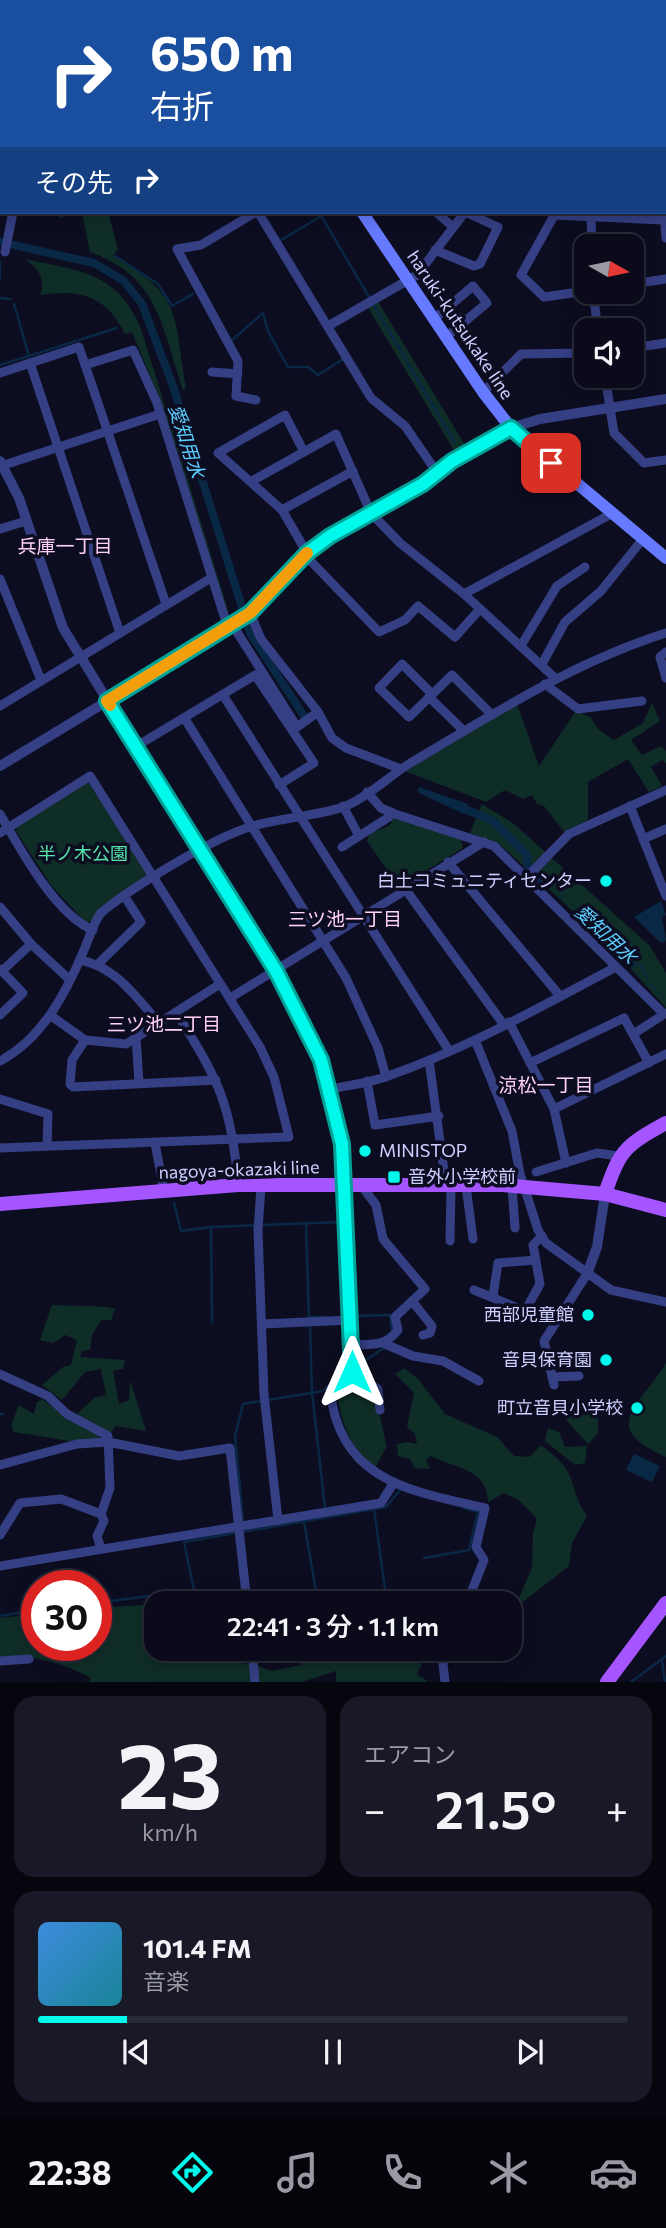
<!DOCTYPE html>
<html lang="ja">
<meta charset="utf-8">
<style>
:root{--surface:#0a0a1a;--page:#181827;--text:#f1f3f6;--muted:#999aa2;--line:#2a2b39;--accent:#00f9ea}
body{margin:0;font-family:Commissioner,"Noto Sans JP",sans-serif;background:var(--page);color:var(--text);height:100vh;display:flex;flex-direction:column;font-size:26px;white-space:nowrap}
*{box-sizing:border-box;margin:0}
p{font-size:23px;color:var(--muted)}
.icon{flex:none;width:38px;height:38px;fill:none;stroke:currentColor;stroke-width:2;stroke-linecap:round;stroke-linejoin:round}
.map{position:relative;height:1682px;overflow:hidden}
.sheet{display:flex;flex-direction:column;gap:14px;padding:14px;background:#06060e;flex:1}
.sheet>*{flex:none}
.banner{position:absolute;left:0px;top:0px;width:667px;height:214px;box-shadow:0 4px 18px #0003,0 0 0 2px var(--line);background:#1a4fa0;color:#fff;overflow:hidden}
.needle{width:46px;rotate:99deg}
.fabs{position:absolute;left:574px;top:234px;display:grid;gap:14px}
.fabs a{display:grid;place-items:center;width:70px;height:70px;border-radius:14px;background:var(--surface);box-shadow:0 4px 18px #0003,0 0 0 2px var(--line);font-size:35px}
.speed{position:absolute;left:21px;top:1570px;display:flex;gap:14px;font-size:35px;font-weight:700;text-align:center}
.speed>*{display:grid;place-content:center;width:91px;height:91px;border-radius:50%;background:var(--surface);box-shadow:0 4px 18px #0003,0 0 0 2px var(--line);line-height:1}
.speed .limit{border:10px solid #d22;background:#fff;color:#111}
.pin{position:absolute;display:grid;place-items:center;width:60px;height:60px;color:#fff;margin:-30px;border-radius:14px;box-shadow:0 4px 10px #0006}
.me{position:absolute;width:77px;margin:-38px;rotate:0deg;stroke-linejoin:round;filter:drop-shadow(0 0 5px #0008)}
.turn{display:flex;align-items:center;gap:24px;height:147px;padding:0 35px;font-size:32px}
.turn .icon{width:91px;height:91px;stroke-width:2.5}
.turn b{display:block;font-size:49px;line-height:60px}
.then{display:flex;align-items:center;height:66px;padding:0 35px;background:#0003;gap:14px;font-size:26px}
.big{font-size:52px;font-weight:600;line-height:1.1}
.sheet .tile{flex:1;display:flex;flex-direction:column;justify-content:center;gap:10px;min-width:0;padding:0 24px;border-radius:21px;background:var(--page)}
.sheet .dial{align-items:center;gap:0}
.dial b{font-size:91px;line-height:1}
.song{display:flex;align-items:center;gap:21px}
.cover{width:84px;height:84px;border-radius:10px;background:linear-gradient(135deg,hsl(210 70% 55%),hsl(190 70% 35%))}
.played{height:7px;border-radius:4px;background:linear-gradient(90deg,var(--accent) 15%,var(--line) 15%)}
.keys{display:flex;justify-content:space-around;direction:ltr}
.heat{display:flex;justify-content:space-between;align-items:center;font-size:38px;direction:ltr}
.sheet .tiles{flex:1;display:grid;gap:14px;grid-template-columns:1fr 1fr}
.tile:last-child{grid-column:span 2}
.trip{position:absolute;left:144px;top:1591px;width:378px;height:70px;border-radius:21px;background:var(--surface);box-shadow:0 4px 18px #0003,0 0 0 2px var(--line);font-weight:600;line-height:70px;text-align:center}
.menu{display:flex;height:112px;justify-content:space-around;align-items:center;background:#04040a;color:var(--muted)}
.menu .icon{width:49px;height:49px}
.menu .selected{color:var(--accent)}
.menu b{font-size:32px;color:var(--text)}
.map>svg:first-child{display:block}
</style>
<div class="map">
<svg width="666" height="1682" viewBox="0 0 666 1682">
<rect width="100%" height="100%" fill="#0d0d22"/>
<!-- green -->
<g fill="#0f2d27">
<path d="M56 212H108L118 249 113 256C184 296 173 315 186 387L183 390C162 328 159 276 90 252L82 212 60 218Z"/>
<path d="M24 259C80 271 120 272 142 332L229 613 228 616 160 400 132 332 125 334C106 295 80 289 40 295 47 279 37 266 24 259Z"/>
<polygon points="377,300 465,445 455,452 367,306"/>
<polygon points="652,703 660,721 631,740 642,755 661,746 666,751 666,763 662,760 651,767 662,786 649,792 628,759 588,782 588,820 565,833 544,806 537,804 532,795 523,799 505,790 486,802 405,771 517,704 539,766 576,711 590,717 599,730 614,740 643,723"/>
<polygon points="88,782 148,874 148,878 101,907 91,921 86,923 51,885 16,831 17,826"/>
<polygon points="482,804 514,824 650,946 666,973 666,1008 623,960 539,879 499,844 470,833"/>
<polygon points="394,818 461,839 463,848 404,884 385,878 388,871 367,841 370,833 389,826"/>
<path d="M52 1305C66 1306 106 1305 115 1309L111 1320H101L92 1335 90 1350 82 1351 80 1357 125 1360 123 1369 113 1371 119 1404 129 1400 130 1380 146 1431 115 1426 111 1433 77 1414 94 1398 106 1395 101 1369 85 1372 62 1400 42 1385 63 1367 71 1365 77 1340 65 1335 53 1343 40 1340Z"/>
<path d="M666 1363V1457C599 1427 638 1408 666 1363Z"/>
<path d="M404 1368 418 1379 445 1414 497 1437 514 1456 529 1457 541 1445C551 1453 563 1462 569 1474 576 1490 576 1502 587 1516L572 1543 569 1566 515 1608 532 1567 533 1534 537 1519 519 1500 504 1493 488 1502C487 1468 456 1469 431 1456L426 1460 430 1469 415 1468 410 1459 398 1456 397 1444 407 1442 417 1444 415 1434 407 1427 414 1393 395 1374Z"/>
<path d="M351 1380C357 1382 367 1383 371 1387 376 1391 384 1437 387 1446L375 1468C345 1441 344 1426 335 1388Z"/>
<polygon points="43,1399 65,1417 99,1436 99,1440 75,1442 14,1432 11,1425 19,1405 34,1414 37,1402"/>
<polygon points="581,1401 598,1410 598,1433 588,1444 563,1416 549,1413 557,1406"/>
<polygon points="548,1428 559,1432 565,1447 587,1446 585,1463 575,1465 545,1441"/>
<path d="M156 1604V1648L196 1649 198 1655C222 1665 248 1659 271 1671L302 1665 301 1658 327 1652V1649H429L417 1674 428 1682H336V1671L302 1682H89L91 1678C64 1663 29 1653 0 1658V1618L37 1614V1645H96V1608Z"/>
</g>
<!-- water -->
<g fill="#092845">
<polygon points="419,787 468,804 464,814 417,792"/>
<path d="M542 876 546 877 545 883C552 887 557 882 564 884L565 890 561 896 562 900C577 904 580 914 592 923 609 936 627 941 636 964H642L649 983 666 999 649 985 640 965 633 967 627 964C619 953 610 947 603 937L607 935 585 918 574 905 560 899 564 886 546 885 539 880Z"/>
<polygon points="661,901 666,915 662,917 666,940 661,943 634,917"/>
<polygon points="634,1454 660,1466 652,1482 626,1470"/>
</g>
<g fill="none" stroke-linecap="round" stroke-linejoin="round">
<!-- stream -->
<g stroke="#092845" stroke-width="2.5">
<polyline points="319,212 455,443"/>
<polyline points="281,240 328,212"/>
<polyline points="115,256 158,284 172,306 193,294"/>
<polyline points="0,262 0,278"/>
<polyline points="0,298 11,299"/>
<polyline points="14,304 29,356"/>
<polyline points="79,340 117,328"/>
<polyline points="231,341 263,313 268,331 288,367 308,367 318,375 343,359"/>
<polyline points="0,365 76,341"/>
<polyline points="174,1203 181,1231 211,1227 343,1222"/>
<polyline points="306,1224 309,1319"/>
<polyline points="211,1227 212,1322"/>
<polyline points="355,1316 390,1315 392,1332"/>
<polyline points="309,1317 324,1317"/>
<polyline points="310,1326 312,1392 325,1508"/>
<polyline points="355,1367 384,1348"/>
<polyline points="0,1414 3,1414"/>
<polyline points="374,1509 387,1603"/>
<polyline points="243,1521 235,1436 243,1404 323,1391 343,1374"/>
<polyline points="304,1521 318,1603"/>
<polyline points="242,1532 386,1507 401,1489"/>
<polyline points="424,1558 469,1550 478,1512 464,1508"/>
<polyline points="96,1603 194,1590 184,1542 235,1533"/>
<polyline points="0,1616 37,1610"/>
<polyline points="662,1661 665,1682"/>
<polyline points="631,1682 666,1656"/>
</g>
<!-- canal -->
<g stroke="#092845" stroke-width="8">
<polyline points="0,242 94,263 124,281 142,304 173,386 250,633 306,719"/>
<polyline points="458,806 493,821 527,855 527,865 544,883"/>
</g>
<!-- minor -->
<g stroke="#353f84" stroke-width="9">
<polyline points="29,0 30,2"/>
<polyline points="272,0 273,2"/>
<polyline points="519,0 520,2"/>
<polyline points="647,0 647,2"/>
<polyline points="328,2 331,0"/>
<polyline points="634,2 639,0"/>
<polyline points="665,51 666,54"/>
<polyline points="0,89 2,89"/>
<polyline points="665,117 666,117"/>
<polyline points="665,170 666,170"/>
<polyline points="665,204 666,195"/>
<polyline points="258,212 371,398 405,426 438,474"/>
<polyline points="436,212 453,227"/>
<polyline points="556,212 521,275 544,297 586,291"/>
<polyline points="664,212 666,238"/>
<polyline points="554,215 663,220"/>
<polyline points="591,218 592,247"/>
<polyline points="5,252 13,212"/>
<polyline points="632,284 666,279"/>
<polyline points="593,292 598,331"/>
<polyline points="434,319 473,286 487,303 446,337"/>
<polyline points="328,326 417,275 465,212 498,227 480,264 474,266 435,250"/>
<polyline points="632,348 666,343"/>
<polyline points="30,363 120,633"/>
<polyline points="85,365 133,350 157,403 226,622 237,632 297,727 318,712"/>
<polyline points="212,372 238,374"/>
<polyline points="0,373 79,347 166,604"/>
<polyline points="605,376 614,433 644,463 666,460"/>
<polyline points="483,392 521,354 586,353"/>
<polyline points="256,400 236,396 238,361 177,249 201,245 256,212"/>
<polyline points="304,452 285,415 218,453 282,510 307,553"/>
<polyline points="4,465 160,414"/>
<polyline points="252,481 336,434 371,513 400,543 464,594 555,678"/>
<polyline points="282,510 353,471"/>
<polyline points="0,529 26,521"/>
<polyline points="305,555 379,632 405,620 418,606 455,637 480,609"/>
<polyline points="0,579 41,680"/>
<polyline points="464,594 611,514"/>
<polyline points="250,613 261,639 318,712 332,738 346,748 401,769"/>
<polyline points="522,644 557,586 585,567"/>
<polyline points="666,652 660,657 666,678"/>
<polyline points="542,664 565,622 601,591 642,540"/>
<polyline points="545,684 578,709 642,701"/>
<polyline points="432,694 402,664 379,688 409,717 452,675 492,715"/>
<polyline points="223,695 448,1049"/>
<polyline points="429,697 464,731"/>
<polyline points="0,706 211,578"/>
<polyline points="185,719 346,978 378,1048 386,1077"/>
<polyline points="135,747 255,675 314,763 279,785"/>
<polyline points="367,792 381,808 395,814 494,846 664,1014"/>
<polyline points="343,806 359,836"/>
<polyline points="630,806 666,896"/>
<path d="M0 814C20 849 56 915 93 930"/>
<polyline points="0,833 90,776 260,1047 274,1077 289,1137 0,1148"/>
<polyline points="643,839 666,829"/>
<polyline points="342,847 389,817 391,812"/>
<polyline points="448,862 560,996"/>
<polyline points="526,878 569,834 666,790"/>
<polyline points="406,890 504,1025"/>
<polyline points="0,907 31,944 70,980"/>
<path d="M80 960C116 967 135 996 158 1022"/>
<polyline points="98,964 141,922 125,897"/>
<polyline points="0,969 23,993 0,1015"/>
<polyline points="2,971 31,944"/>
<polyline points="230,998 484,842"/>
<path d="M176 1012C218 1079 232 1105 238 1185"/>
<polyline points="50,1015 85,1040 126,1044 220,984"/>
<polyline points="509,1022 554,1109 566,1163"/>
<polyline points="635,1033 666,1013"/>
<polyline points="136,1037 139,1083"/>
<polyline points="85,1040 72,1060 70,1084 73,1087 216,1080"/>
<polyline points="475,1040 512,1131 520,1174 538,1230 546,1243 611,1290 666,1302"/>
<polyline points="429,1060 446,1186"/>
<path d="M0 1061C42 1039 66 993 84 950 89 939 94 920 102 912 134 886 214 837 253 826 280 818 323 815 346 806 370 796 390 775 412 762 495 713 574 662 666 633"/>
<polyline points="530,1063 624,1018 649,1063"/>
<polyline points="367,1081 375,1125 439,1116"/>
<path d="M331 1089C349 1085 370 1083 388 1076 468 1048 542 1006 616 967"/>
<polyline points="0,1099 48,1114 47,1146"/>
<polyline points="554,1109 666,1054"/>
<polyline points="155,1143 164,1191"/>
<polyline points="536,1172 597,1153 618,1156"/>
<path d="M344 1185 353 1364 352 1372 330 1389C339 1481 410 1491 485 1508L476 1547 484 1560 467 1603"/>
<polyline points="466,1186 473,1239"/>
<polyline points="512,1186 515,1228"/>
<polyline points="261,1187 258,1230 264,1395 278,1520"/>
<polyline points="450,1241 451,1186"/>
<polyline points="474,1290 525,1311 540,1284 533,1245 542,1236"/>
<polyline points="493,1296 498,1263 536,1260"/>
<polyline points="412,1301 432,1326 430,1333 423,1335"/>
<polyline points="263,1324 351,1320"/>
<polyline points="385,1344 413,1356 443,1361 479,1381"/>
<path d="M352 1345C372 1344 385 1347 398 1330L395 1317 425 1289 383 1239 376 1205 361 1185"/>
<polyline points="352,1372 378,1389 380,1410"/>
<polyline points="0,1374 48,1396 67,1414 108,1436 110,1488 101,1514 104,1521 97,1536 101,1549"/>
<polyline points="552,1377 579,1376"/>
<polyline points="554,1385 544,1341 587,1274"/>
<polyline points="0,1465 77,1444 108,1442 179,1456 230,1448 247,1603"/>
<polyline points="0,1535 20,1503 61,1499 101,1514"/>
<polyline points="0,1566 381,1503 393,1484"/>
<polyline points="252,1648 255,1682"/>
<polyline points="0,1661 29,1659"/>
<polyline points="445,1682 443,1664 449,1648"/>
</g>
<!-- tertiary -->
<g stroke="#353f84" stroke-width="10">
<polyline points="407,0 408,2"/>
<polyline points="485,2 489,0"/>
<path d="M0 461 19 498 63 628 302 1017C327 1071 344 1126 344 1185"/>
<polyline points="0,766 238,622 266,599 307,553 330,536 423,484 452,462 511,428 540,419 666,399"/>
<polyline points="587,1274 597,1247 605,1194"/>
</g>
<!-- secondary -->
<g stroke="#657aff" stroke-width="12">
<polyline points="51,0 56,2"/>
<polyline points="362,212 483,392 511,428 666,558"/>
</g>
<!-- primary -->
<g stroke="#a455ff" stroke-width="14">
<path d="M605 1194C620 1149 626 1145 666 1123"/>
<polyline points="0,1204 238,1185 503,1185 605,1194 666,1210"/>
<polyline points="607,1682 666,1603"/>
</g>
</g>
<g fill="none" stroke-linecap="round" stroke-linejoin="round">
<defs>
<polyline id="route" points="352,1372 342,1144 321,1060 276,971 107,701 250,613 307,553 330,536 423,484 452,461 511,428 551,463"/>
</defs>
<!-- route casing -->
<use href="#route" stroke="#00a298" stroke-width="18"/>
<!-- route -->
<use href="#route" stroke="#00f9ea" stroke-width="12"/>
<!-- slow -->
<polyline stroke="#f59e0b" stroke-width="12" points="110,705 107,701 250,613 307,553"/>
</g>
<!-- markers -->
<g fill="#00f9ea" stroke="#0d0d22" stroke-width="2.5">
<circle cx="606" cy="881" r="7"/>
<circle cx="365" cy="1151" r="7"/>
<rect x="387" y="1170" width="14" height="14" rx="3.5"/>
<circle cx="588" cy="1315" r="7"/>
<circle cx="606" cy="1360" r="7"/>
<circle cx="637" cy="1408" r="7"/>
</g>
<g text-anchor="middle" stroke-width="7" stroke-linejoin="round" paint-order="stroke">
<!-- street labels -->
<g font-size="18" fill="#ced0ff" stroke="#0d0d22">
<text transform="translate(460 325) rotate(56)" y="6">haruki-kutsukake line</text>
<text transform="translate(239 1170) rotate(-2)" y="6">nagoya-okazaki line</text>
</g>
<!-- park labels -->
<g font-size="18" fill="#55e4a9" stroke="#0d0d22">
<text x="83" y="860">半ノ木公園</text>
</g>
<!-- poi labels -->
<g font-size="18" fill="#ced0ff" stroke="#0d0d22" text-anchor="end">
<text x="592" y="887">白土コミュニティセンター</text>
<text x="379" y="1157" text-anchor="start">MINISTOP</text>
<text x="408" y="1183" text-anchor="start">音外小学校前</text>
<text x="574" y="1321">西部児童館</text>
<text x="592" y="1366">音貝保育園</text>
<text x="623" y="1414">町立音貝小学校</text>
</g>
<!-- water labels -->
<g font-size="19" font-style="italic" fill="#5cceff" stroke="#0d0d22">
<text transform="translate(187 441) rotate(72)" y="7">愛知用水</text>
<text transform="translate(606 934) rotate(43)" y="7">愛知用水</text>
</g>
<!-- neighbourhood labels -->
<g font-size="19" fill="#ffd0f5" stroke="#0d0d22">
<text x="65" y="553">兵庫一丁目</text>
<text x="345" y="926">三ツ池一丁目</text>
<text x="164" y="1031">三ツ池二丁目</text>
<text x="546" y="1092">涼松一丁目</text>
</g>
</g>
</svg>
<div class="fabs">
<a><svg class="needle" viewBox="-14 -14 28 28"><path d="M0-13l5 13h-10z" fill="#e53935"/><path d="M0 13l5-13h-10z" fill="#999aa2"/></svg></a>
<a><svg class="icon" aria-label="sound" viewBox="0 0 24 24"><path d="M4 9h4l5-4v14l-5-4H4zM17 9q2 3 0 6"/></svg></a>
</div>
<div class="speed"><div class="limit">30</div></div>
<div class="pin" style="left:551px;top:463px;background:#d93025"><svg class="icon" aria-label="arrive" viewBox="0 0 24 24"><path d="M6 21V4h12l-3 4 3 4H6"/></svg></div>
<svg class="me" style="left:352px;top:1372px" viewBox="-20 -20 40 40"><path d="M0-17L14 15 0 8-14 15z" fill="#00f9ea" stroke="#fff" stroke-width="4"/></svg>
<div class="trip">22:41 · 3 分 · 1.1 km</div>
<div class="banner">
<div class="turn"><svg class="icon" aria-label="right" viewBox="0 0 24 24"><path d="M7 20v-9h11M14 6l5 5-5 5"/></svg><div><b>650 m</b>右折</div></div>
<div class="then">その先<svg class="icon" aria-label="right" viewBox="0 0 24 24"><path d="M7 20v-9h11M14 6l5 5-5 5"/></svg></div>
</div>
</div>
<section class="sheet">
<div class="tiles">
<div class="tile dial"><b>23</b><p>km/h</p></div>
<div class="tile"><p>エアコン</p>
<div class="heat"><a>−</a><b class="big">21.5°</b><a>+</a></div>
</div>
<div class="tile">
<div class="song"><i class="cover"></i><div><b>101.4 FM</b><p>音楽</p></div></div>
<div class="played"></div>
<div class="keys"><svg class="icon" aria-label="previous" viewBox="0 0 24 24"><path d="M18 5L8 12l10 7zM5 5v14"/></svg><svg class="icon" aria-label="pause" viewBox="0 0 24 24"><path d="M8 5v14M16 5v14"/></svg><svg class="icon" aria-label="next" viewBox="0 0 24 24"><path d="M6 5l10 7-10 7zM19 5v14"/></svg></div>
</div>
</div>
</section>
<nav class="menu">
<b>22:38</b>
<svg class="icon selected" aria-label="directions" viewBox="0 0 24 24"><path d="M12 3l9 9-9 9-9-9zM9 14v-3h6M13 9l2 2-2 2"/></svg>
<svg class="icon" aria-label="music" viewBox="0 0 24 24"><path d="M9 18V5l10-2v13"/><circle cx="6" cy="18" r="3"/><circle cx="16" cy="16" r="3"/></svg>
<svg class="icon" aria-label="phone" viewBox="0 0 24 24"><path d="M5 4h4l2 5-3 2q2 4 5 5l2-3 5 2v4C11 20 4 13 5 4z"/></svg>
<svg class="icon" aria-label="climate" viewBox="0 0 24 24"><path d="M12 3v18M4 7l16 10M4 17L20 7"/></svg>
<svg class="icon" aria-label="car" viewBox="0 0 24 24"><path d="M5 17H2v-5l4-1 3-4h7l3 4 3 1v5h-3M9 17h6M6 11h13"/><circle cx="7" cy="17" r="2"/><circle cx="17" cy="17" r="2"/></svg>
</nav>
